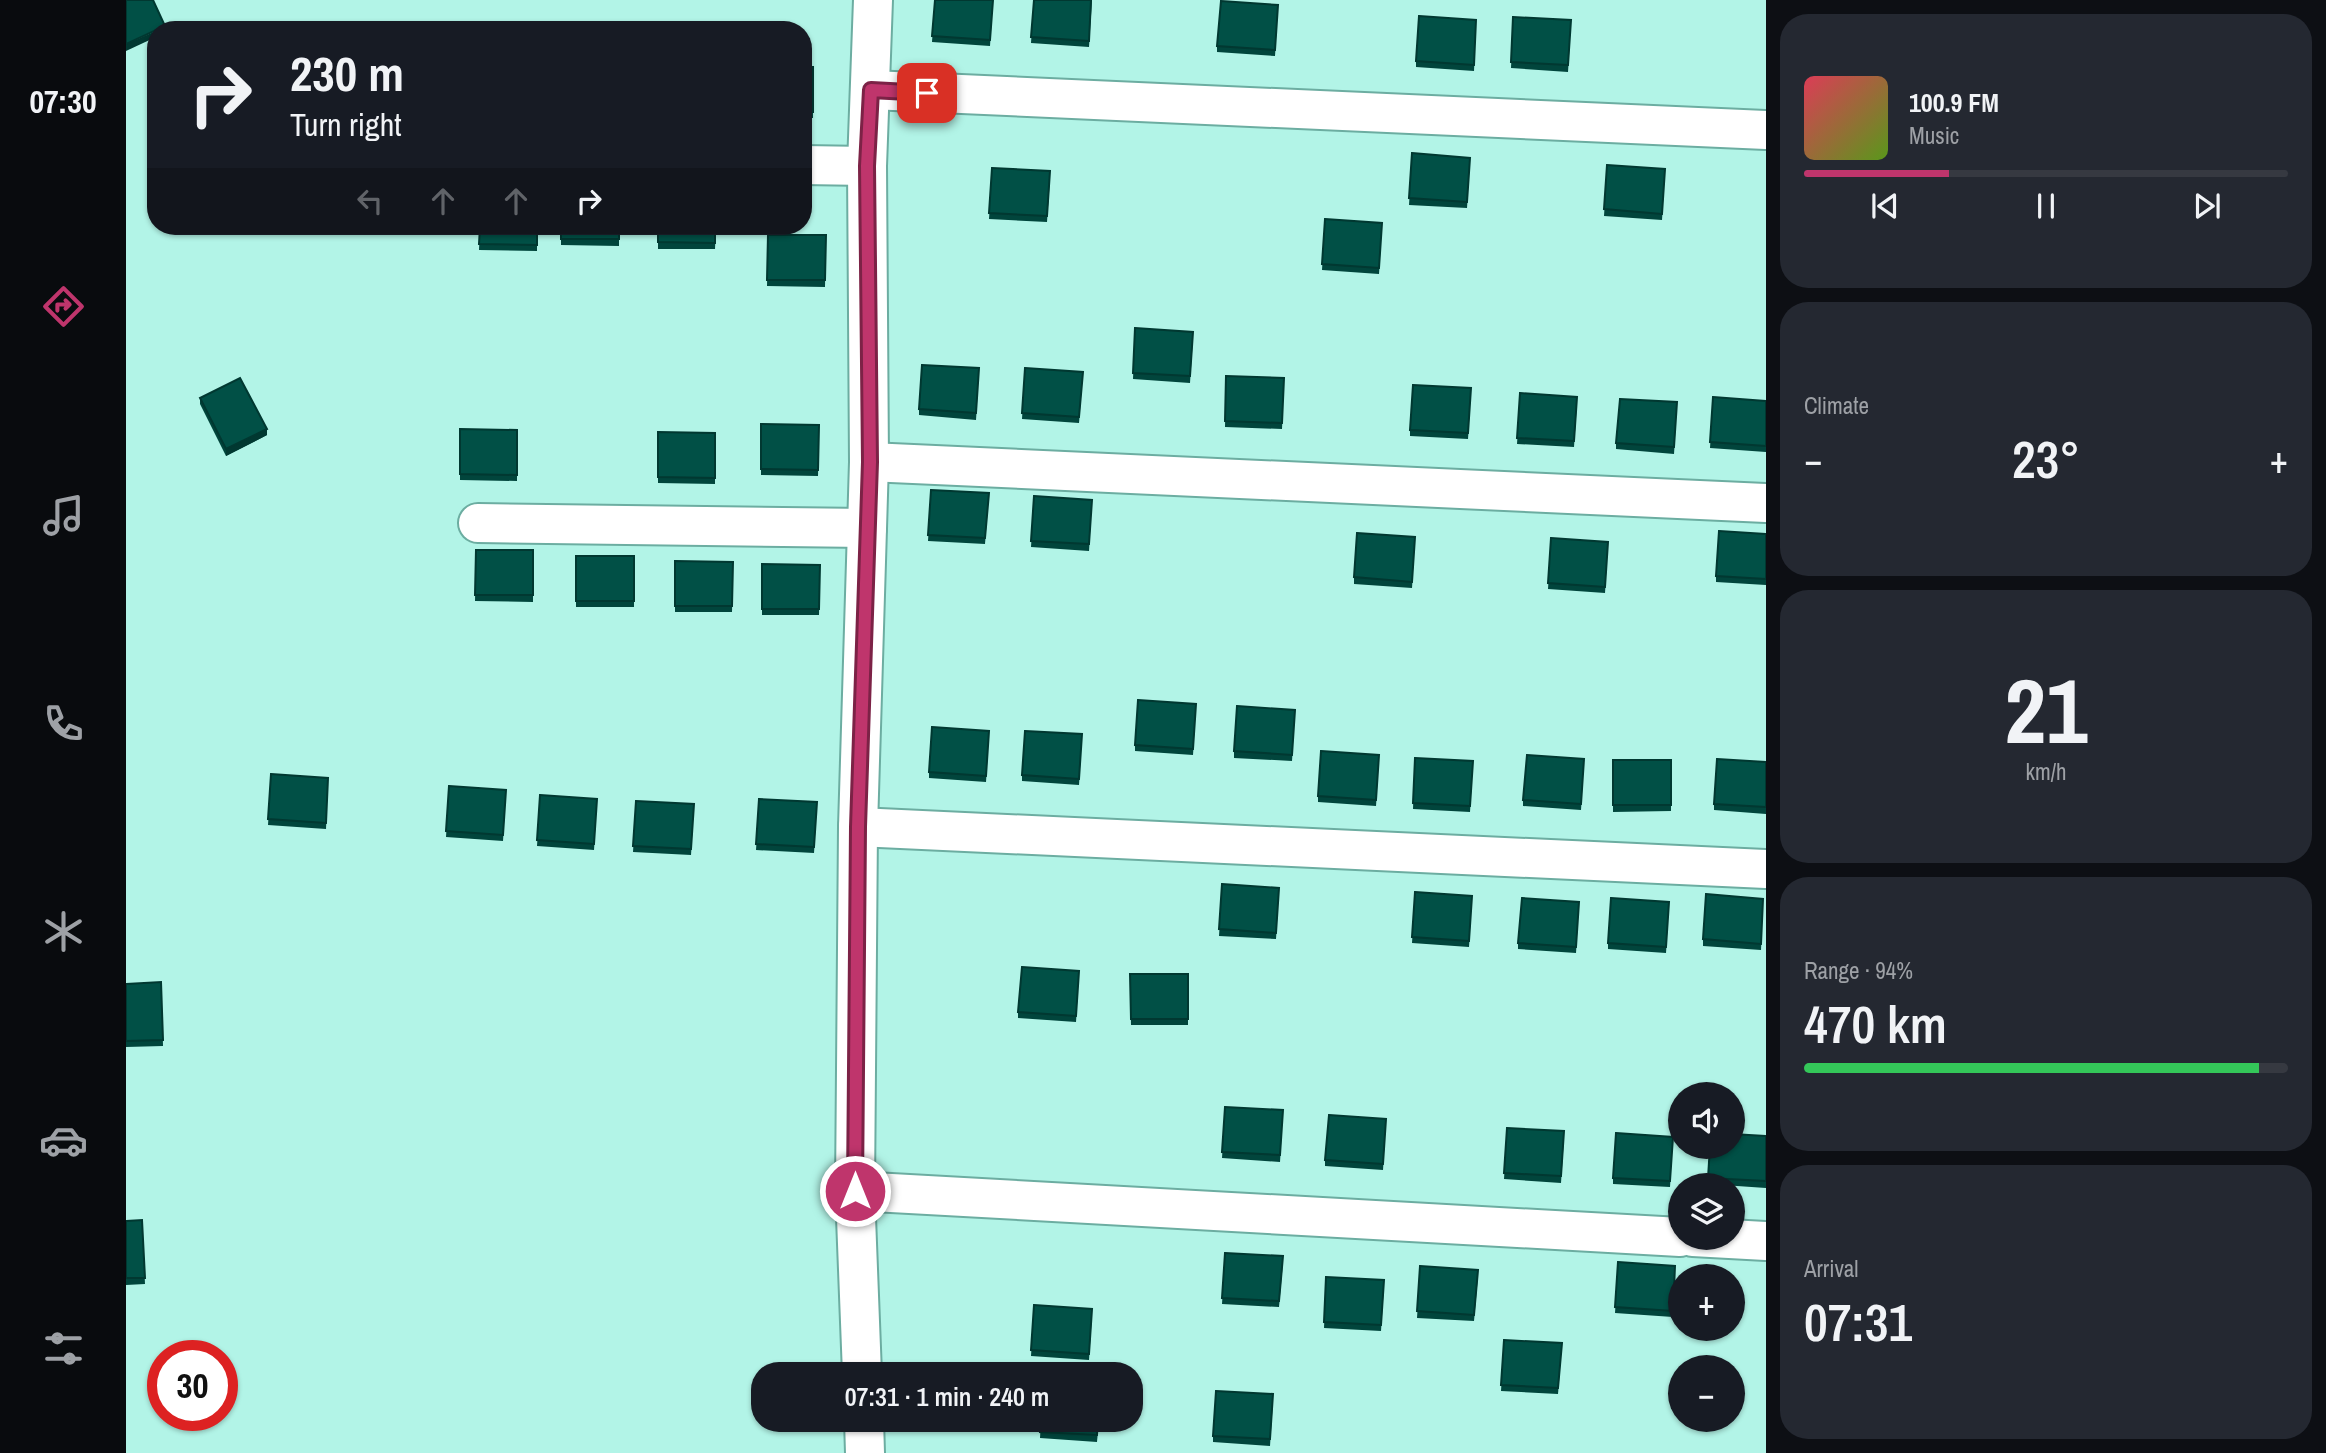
<!DOCTYPE html>
<meta charset="utf-8">
<style>
:root{--surface:#171b24;--page:#242831;--text:#f1f3f6;--muted:#9ea1a6;--line:#363941;--accent:#bf356c}
body{margin:0;font-family:"Archivo Narrow",sans-serif;background:var(--page);color:var(--text);height:100vh;display:flex;flex-direction:column;font-size:26px;white-space:nowrap}
*{box-sizing:border-box;margin:0}
p{font-size:23px;color:var(--muted)}
.icon{flex:none;width:38px;height:38px;fill:none;stroke:currentColor;stroke-width:2;stroke-linecap:round;stroke-linejoin:round}
.map{position:relative;flex:1;overflow:hidden}
.sheet{display:flex;flex-direction:column;gap:14px;padding:14px;background:#0d0f14;width:560px}
.sheet>*{flex:none}
.banner{position:absolute;left:21px;top:21px;width:665px;height:214px;border-radius:28px;box-shadow:0 2px 5px #0004;background:#171b24;color:var(--text);overflow:hidden}
.tools{position:absolute;left:1542px;top:1082px;display:grid;gap:14px}
.tools a{display:grid;place-items:center;width:77px;height:77px;border-radius:50%;background:var(--surface);box-shadow:0 2px 5px #0004;font-size:35px}
.speed{position:absolute;left:21px;top:1340px;display:flex;gap:14px;font-size:35px;font-weight:700;text-align:center}
.speed>*{display:grid;place-content:center;width:91px;height:91px;border-radius:50%;background:var(--surface);box-shadow:0 2px 5px #0004;line-height:1}
.speed .limit{border:10px solid #d22;background:#fff;color:#111}
.pin{position:absolute;display:grid;place-items:center;width:60px;height:60px;color:#fff;margin:-30px;border-radius:14px;box-shadow:0 4px 10px #0006}
.me{position:absolute;width:77px;margin:-38px;rotate:0deg;stroke-linejoin:round;filter:drop-shadow(0 0 5px #0008)}
.turn{display:flex;align-items:center;gap:24px;height:147px;padding:0 28px;font-size:32px}
.turn .icon{width:91px;height:91px;stroke-width:2.5}
.turn b{display:block;font-size:49px;line-height:60px}
.lanes{display:flex;align-items:center;height:66px;padding:0 28px;background:#0003;justify-content:center;gap:35px;direction:ltr}
.lanes .off{opacity:.35}
.big{font-size:52px;font-weight:600;line-height:1.1}
.sheet .tile{flex:1;display:flex;flex-direction:column;justify-content:center;gap:10px;min-width:0;padding:0 24px;border-radius:28px;background:var(--page)}
.sheet .dial{align-items:center;gap:0}
.dial b{font-size:91px;line-height:1}
.song{display:flex;align-items:center;gap:21px}
.cover{width:84px;height:84px;border-radius:10px;background:linear-gradient(135deg,hsl(350 70% 55%),hsl(90 70% 35%))}
.played{height:7px;border-radius:4px;background:linear-gradient(90deg,var(--accent) 30%,var(--line) 30%)}
.keys{display:flex;justify-content:space-around;direction:ltr}
.heat{display:flex;justify-content:space-between;align-items:center;font-size:38px;direction:ltr}
.charge{height:10px;border-radius:5px;background:linear-gradient(90deg,#34c759 94%,var(--line) 0)}
.trip{position:absolute;left:625px;top:1362px;width:392px;height:70px;border-radius:28px;background:var(--surface);box-shadow:0 2px 5px #0004;font-weight:600;line-height:70px;text-align:center}
main{display:flex;flex:1;min-height:0}
.tabs{display:flex;flex-direction:column;width:126px;justify-content:space-around;align-items:center;background:#090b0e;color:var(--muted)}
.tabs .icon{width:49px;height:49px}
.tabs .active{color:var(--accent)}
.tabs b{font-size:32px;color:var(--text)}
.map>svg:first-child{display:block}
</style>
<main>
<nav class="tabs">
<b>07:30</b>
<svg class="icon active" aria-label="directions" viewBox="0 0 24 24"><path d="M12 3l9 9-9 9-9-9zM9 14v-3h6M13 9l2 2-2 2"/></svg>
<svg class="icon" aria-label="music" viewBox="0 0 24 24"><path d="M9 18V5l10-2v13"/><circle cx="6" cy="18" r="3"/><circle cx="16" cy="16" r="3"/></svg>
<svg class="icon" aria-label="phone" viewBox="0 0 24 24"><path d="M5 4h4l2 5-3 2q2 4 5 5l2-3 5 2v4C11 20 4 13 5 4z"/></svg>
<svg class="icon" aria-label="climate" viewBox="0 0 24 24"><path d="M12 3v18M4 7l16 10M4 17L20 7"/></svg>
<svg class="icon" aria-label="car" viewBox="0 0 24 24"><path d="M5 17H2v-5l4-1 3-4h7l3 4 3 1v5h-3M9 17h6M6 11h13"/><circle cx="7" cy="17" r="2"/><circle cx="17" cy="17" r="2"/></svg>
<svg class="icon" aria-label="filters" viewBox="0 0 24 24"><path d="M4 7h16M4 17h16"/><circle cx="9" cy="7" r="2"/><circle cx="15" cy="17" r="2"/></svg>
</nav>
<div class="map">
<svg width="1640" height="1453" viewBox="0 0 1640 1453">
<rect width="100%" height="100%" fill="#b2f4e7"/>
<g fill="none" stroke-linecap="round" stroke-linejoin="round">
<defs>
<g id="street">
<polyline points="745,90 1640,130"/>
<polyline points="677,165 741,166"/>
<polyline points="743,462 1640,503"/>
<polyline points="352,523 741,528"/>
<polyline points="732,827 1640,869"/>
<polyline points="729,1191 1554,1237"/>
<polyline points="1567,1237 1640,1241"/>
<polyline points="736,1374 729,1191 732,827 743,462 741,166 747,0"/>
<polyline points="738,1419 739,1453"/>
</g>
</defs>
<!-- street casing -->
<use href="#street" stroke="#6cada1" stroke-width="42"/>
<!-- street -->
<use href="#street" stroke="#fff" stroke-width="38"/>
</g>
<!-- wall -->
<g fill="#01453c">
<polygon points="809,0 867,0 864,46 806,42"/>
<polygon points="908,0 966,0 963,47 905,43"/>
<polygon points="1152,5 1149,56 1091,52 1091,46"/>
<polygon points="1387,17 1445,20 1442,72 1385,68"/>
<polygon points="1350,20 1348,71 1290,67 1290,61"/>
<rect x="677" y="67" width="10" height="51"/>
<polygon points="1286,153 1344,158 1341,208 1283,205"/>
<polygon points="1481,165 1539,169 1536,220 1478,216"/>
<polygon points="866,168 924,178 921,222 863,219"/>
<polygon points="1199,219 1256,223 1253,274 1196,270"/>
<polygon points="354,226 411,226 411,251 353,250"/>
<polygon points="435,226 493,226 493,246 435,245"/>
<polygon points="532,226 590,226 589,249 532,249"/>
<polygon points="642,235 700,235 699,287 641,286"/>
<polygon points="1009,328 1067,338 1064,383 1007,379"/>
<polygon points="853,368 850,420 793,415 793,409"/>
<polygon points="899,368 957,372 953,423 896,419"/>
<polygon points="1100,376 1158,378 1156,429 1099,427"/>
<polygon points="1345,388 1342,439 1284,436 1284,430"/>
<polygon points="1394,393 1451,403 1448,447 1391,444"/>
<polygon points="1587,397 1640,401 1640,452 1584,448"/>
<polygon points="74,398 141,435 100,456 74,404"/>
<polygon points="1551,402 1548,454 1490,449 1490,443"/>
<polygon points="635,424 693,425 692,476 635,475"/>
<polygon points="334,429 391,430 391,481 334,480"/>
<polygon points="532,432 589,433 589,484 532,483"/>
<polygon points="805,490 863,493 859,544 802,541"/>
<polygon points="908,496 966,500 963,551 905,547"/>
<polygon points="1640,534 1640,585 1590,582 1590,576"/>
<polygon points="1289,537 1286,588 1228,584 1228,577"/>
<polygon points="1425,538 1482,542 1479,593 1422,589"/>
<polygon points="350,550 407,550 407,602 349,601"/>
<rect x="450" y="556" width="58" height="51"/>
<polygon points="549,561 607,562 606,612 549,612"/>
<polygon points="636,564 694,565 693,615 636,615"/>
<polygon points="1070,704 1067,755 1009,751 1009,745"/>
<polygon points="1169,710 1166,761 1108,758 1108,751"/>
<polygon points="863,731 860,782 803,778 803,772"/>
<polygon points="956,734 953,785 896,781 896,775"/>
<polygon points="1253,755 1250,806 1192,802 1192,796"/>
<polygon points="1289,758 1347,761 1344,812 1287,809"/>
<polygon points="1458,759 1455,810 1397,806 1397,800"/>
<polygon points="1487,760 1545,760 1545,811 1487,812"/>
<polygon points="1640,762 1640,814 1588,810 1588,804"/>
<polygon points="145,774 202,778 200,829 142,825"/>
<polygon points="323,786 380,790 377,841 320,837"/>
<polygon points="414,795 471,799 468,850 411,846"/>
<polygon points="633,799 691,802 688,853 630,850"/>
<polygon points="510,801 568,804 565,855 507,852"/>
<polygon points="1096,884 1153,888 1150,939 1093,936"/>
<polygon points="1289,892 1346,896 1343,947 1286,943"/>
<polygon points="1637,899 1635,950 1577,946 1577,939"/>
<polygon points="1453,902 1450,953 1392,949 1392,943"/>
<polygon points="1543,902 1540,953 1482,949 1482,943"/>
<polygon points="953,971 950,1022 892,1018 892,1012"/>
<polygon points="1004,974 1062,974 1062,1025 1005,1025"/>
<polygon points="35,982 37,1046 0,1047 0,984"/>
<polygon points="1099,1107 1157,1110 1154,1162 1096,1158"/>
<polygon points="1260,1119 1257,1170 1199,1166 1199,1160"/>
<polygon points="1381,1128 1438,1138 1435,1183 1378,1179"/>
<polygon points="1640,1136 1640,1188 1582,1184 1584,1146"/>
<polygon points="1547,1137 1544,1187 1487,1184 1487,1178"/>
<polygon points="16,1220 19,1284 0,1285 0,1221"/>
<polygon points="1099,1253 1157,1262 1153,1307 1096,1304"/>
<polygon points="1492,1262 1549,1266 1547,1317 1489,1313"/>
<polygon points="1294,1266 1352,1276 1348,1321 1291,1318"/>
<polygon points="1200,1277 1258,1286 1255,1331 1198,1328"/>
<polygon points="908,1305 966,1315 963,1360 905,1356"/>
<polygon points="1378,1340 1436,1343 1432,1394 1375,1391"/>
<polygon points="1147,1401 1144,1446 1087,1442 1087,1436"/>
<polygon points="915,1419 973,1419 971,1442 914,1438"/>
</g>
<!-- shaded-wall -->
<g fill="#013831">
<polygon points="30,31 30,37 0,51 0,44"/>
<polygon points="141,429 141,435 100,456 100,449"/>
</g>
<!-- building -->
<g fill="#015046" stroke="#013831" stroke-width="2">
<polygon points="0,0 27,0 39,26 0,44"/>
<polygon points="809,0 867,0 864,40 806,36"/>
<polygon points="908,0 965,0 963,41 905,37"/>
<polygon points="1095,1 1152,5 1149,50 1091,46"/>
<polygon points="1293,16 1350,20 1348,65 1290,61"/>
<polygon points="1387,17 1445,20 1442,65 1385,62"/>
<rect x="677" y="67" width="10" height="45"/>
<polygon points="1286,153 1344,158 1341,202 1283,198"/>
<polygon points="1481,165 1539,169 1536,214 1478,209"/>
<polygon points="866,168 924,171 921,216 863,213"/>
<polygon points="1199,219 1256,223 1253,268 1196,264"/>
<polygon points="354,226 411,226 411,245 353,244"/>
<rect x="435" y="226" width="58" height="13"/>
<polygon points="532,226 589,226 589,243 532,242"/>
<polygon points="642,235 700,235 699,280 641,280"/>
<polygon points="1009,328 1067,332 1064,376 1007,373"/>
<polygon points="796,365 853,368 850,413 793,409"/>
<polygon points="899,368 957,372 953,417 896,413"/>
<polygon points="1100,376 1158,378 1156,423 1099,421"/>
<polygon points="114,378 141,429 100,449 74,398"/>
<polygon points="1287,385 1345,388 1342,433 1284,430"/>
<polygon points="1394,393 1451,397 1448,441 1391,438"/>
<polygon points="1587,397 1640,401 1640,446 1584,442"/>
<polygon points="1494,399 1551,402 1548,447 1490,443"/>
<polygon points="635,424 693,425 692,470 635,469"/>
<polygon points="334,429 391,430 391,475 334,474"/>
<polygon points="532,432 589,433 589,478 532,477"/>
<polygon points="805,490 863,493 859,538 802,535"/>
<polygon points="908,496 966,500 963,544 905,541"/>
<polygon points="1593,531 1640,534 1640,579 1590,576"/>
<polygon points="1231,533 1289,537 1286,582 1228,577"/>
<polygon points="1425,538 1482,542 1479,587 1422,583"/>
<polygon points="350,550 407,550 407,595 349,595"/>
<rect x="450" y="556" width="58" height="45"/>
<polygon points="549,561 607,562 606,606 549,606"/>
<polygon points="636,564 694,565 693,609 636,609"/>
<polygon points="1012,700 1070,704 1067,749 1009,745"/>
<polygon points="1111,706 1169,710 1166,755 1108,751"/>
<polygon points="806,727 863,731 860,776 803,772"/>
<polygon points="899,731 956,734 953,779 896,775"/>
<polygon points="1195,751 1253,755 1250,800 1192,796"/>
<polygon points="1401,755 1458,759 1455,804 1397,800"/>
<polygon points="1289,758 1347,761 1344,806 1287,803"/>
<polygon points="1591,759 1640,762 1640,807 1588,804"/>
<rect x="1487" y="760" width="58" height="45"/>
<polygon points="145,774 202,778 200,823 142,819"/>
<polygon points="323,786 380,790 377,835 320,831"/>
<polygon points="414,795 471,799 468,844 411,840"/>
<polygon points="633,799 691,802 688,847 630,844"/>
<polygon points="510,801 568,804 565,849 507,846"/>
<polygon points="1096,884 1153,888 1150,933 1093,929"/>
<polygon points="1289,892 1346,896 1343,941 1286,937"/>
<polygon points="1580,894 1637,899 1635,944 1577,939"/>
<polygon points="1396,898 1453,902 1450,947 1392,943"/>
<polygon points="1485,898 1543,902 1540,947 1482,943"/>
<polygon points="896,967 953,971 950,1016 892,1012"/>
<polygon points="1004,974 1062,974 1062,1019 1005,1019"/>
<polygon points="35,982 37,1040 0,1041 0,984"/>
<polygon points="1099,1107 1157,1110 1154,1155 1096,1152"/>
<polygon points="1203,1115 1260,1119 1257,1164 1199,1160"/>
<polygon points="1381,1128 1438,1131 1435,1176 1378,1173"/>
<polygon points="1490,1133 1547,1137 1544,1181 1487,1178"/>
<polygon points="1606,1134 1640,1136 1640,1181 1582,1178 1584,1146 1606,1146"/>
<polygon points="16,1220 19,1278 0,1278 0,1221"/>
<polygon points="1099,1253 1157,1256 1153,1301 1096,1298"/>
<polygon points="1492,1262 1549,1266 1547,1311 1489,1307"/>
<polygon points="1294,1266 1352,1270 1348,1315 1291,1311"/>
<polygon points="1200,1277 1258,1280 1255,1325 1198,1322"/>
<polygon points="908,1305 966,1309 963,1354 905,1350"/>
<polygon points="1378,1340 1436,1343 1432,1388 1375,1385"/>
<polygon points="1090,1391 1147,1394 1144,1439 1087,1436"/>
<polygon points="915,1419 972,1419 971,1435 914,1432"/>
</g>
<g fill="none" stroke-linecap="round" stroke-linejoin="round">
<defs>
<polyline id="route" points="729,1191 732,827 744,462 741,166 745,90 801,93"/>
</defs>
<!-- route casing -->
<use href="#route" stroke="#7c2246" stroke-width="18"/>
<!-- route -->
<use href="#route" stroke="#bf356c" stroke-width="12"/>
</g>
</svg>
<div class="tools">
<a><svg class="icon" aria-label="sound" viewBox="0 0 24 24"><path d="M4 9h4l5-4v14l-5-4H4zM17 9q2 3 0 6"/></svg></a>
<a><svg class="icon" aria-label="layers" viewBox="0 0 24 24"><path d="M12 4l9 5-9 5-9-5zM3 14l9 5 9-5"/></svg></a>
<a>+</a>
<a>−</a>
</div>
<div class="speed"><div class="limit">30</div></div>
<div class="pin" style="left:801px;top:93px;background:#d93025"><svg class="icon" aria-label="arrive" viewBox="0 0 24 24"><path d="M6 21V4h12l-3 4 3 4H6"/></svg></div>
<svg class="me" style="left:729px;top:1191px" viewBox="-20 -20 40 40"><circle r="17" fill="#bf356c" stroke="#fff" stroke-width="3"/><path d="M0-11L8 9 0 5-8 9z" fill="#fff"/></svg>
<div class="trip">07:31 · 1 min · 240 m</div>
<div class="banner">
<div class="turn"><svg class="icon" aria-label="right" viewBox="0 0 24 24"><path d="M7 20v-9h11M14 6l5 5-5 5"/></svg><div><b>230 m</b>Turn right</div></div>
<div class="lanes"><svg class="icon off" aria-label="left" viewBox="0 0 24 24"><path d="M17 20v-9H6M10 6l-5 5 5 5"/></svg><svg class="icon off" aria-label="ahead" viewBox="0 0 24 24"><path d="M12 20V5M6 11l6-6 6 6"/></svg><svg class="icon off" aria-label="ahead" viewBox="0 0 24 24"><path d="M12 20V5M6 11l6-6 6 6"/></svg><svg class="icon" aria-label="right" viewBox="0 0 24 24"><path d="M7 20v-9h11M14 6l5 5-5 5"/></svg></div>
</div>
</div>
<section class="sheet">
<div class="tile">
<div class="song"><i class="cover"></i><div><b>100.9 FM</b><p>Music</p></div></div>
<div class="played"></div>
<div class="keys"><svg class="icon" aria-label="previous" viewBox="0 0 24 24"><path d="M18 5L8 12l10 7zM5 5v14"/></svg><svg class="icon" aria-label="pause" viewBox="0 0 24 24"><path d="M8 5v14M16 5v14"/></svg><svg class="icon" aria-label="next" viewBox="0 0 24 24"><path d="M6 5l10 7-10 7zM19 5v14"/></svg></div>
</div>
<div class="tile"><p>Climate</p>
<div class="heat"><a>−</a><b class="big">23°</b><a>+</a></div>
</div>
<div class="tile dial"><b>21</b><p>km/h</p></div>
<div class="tile"><p>Range · 94%</p><b class="big">470 km</b><div class="charge"></div></div>
<div class="tile"><p>Arrival</p><b class="big">07:31</b></div>
</section>
</main>
